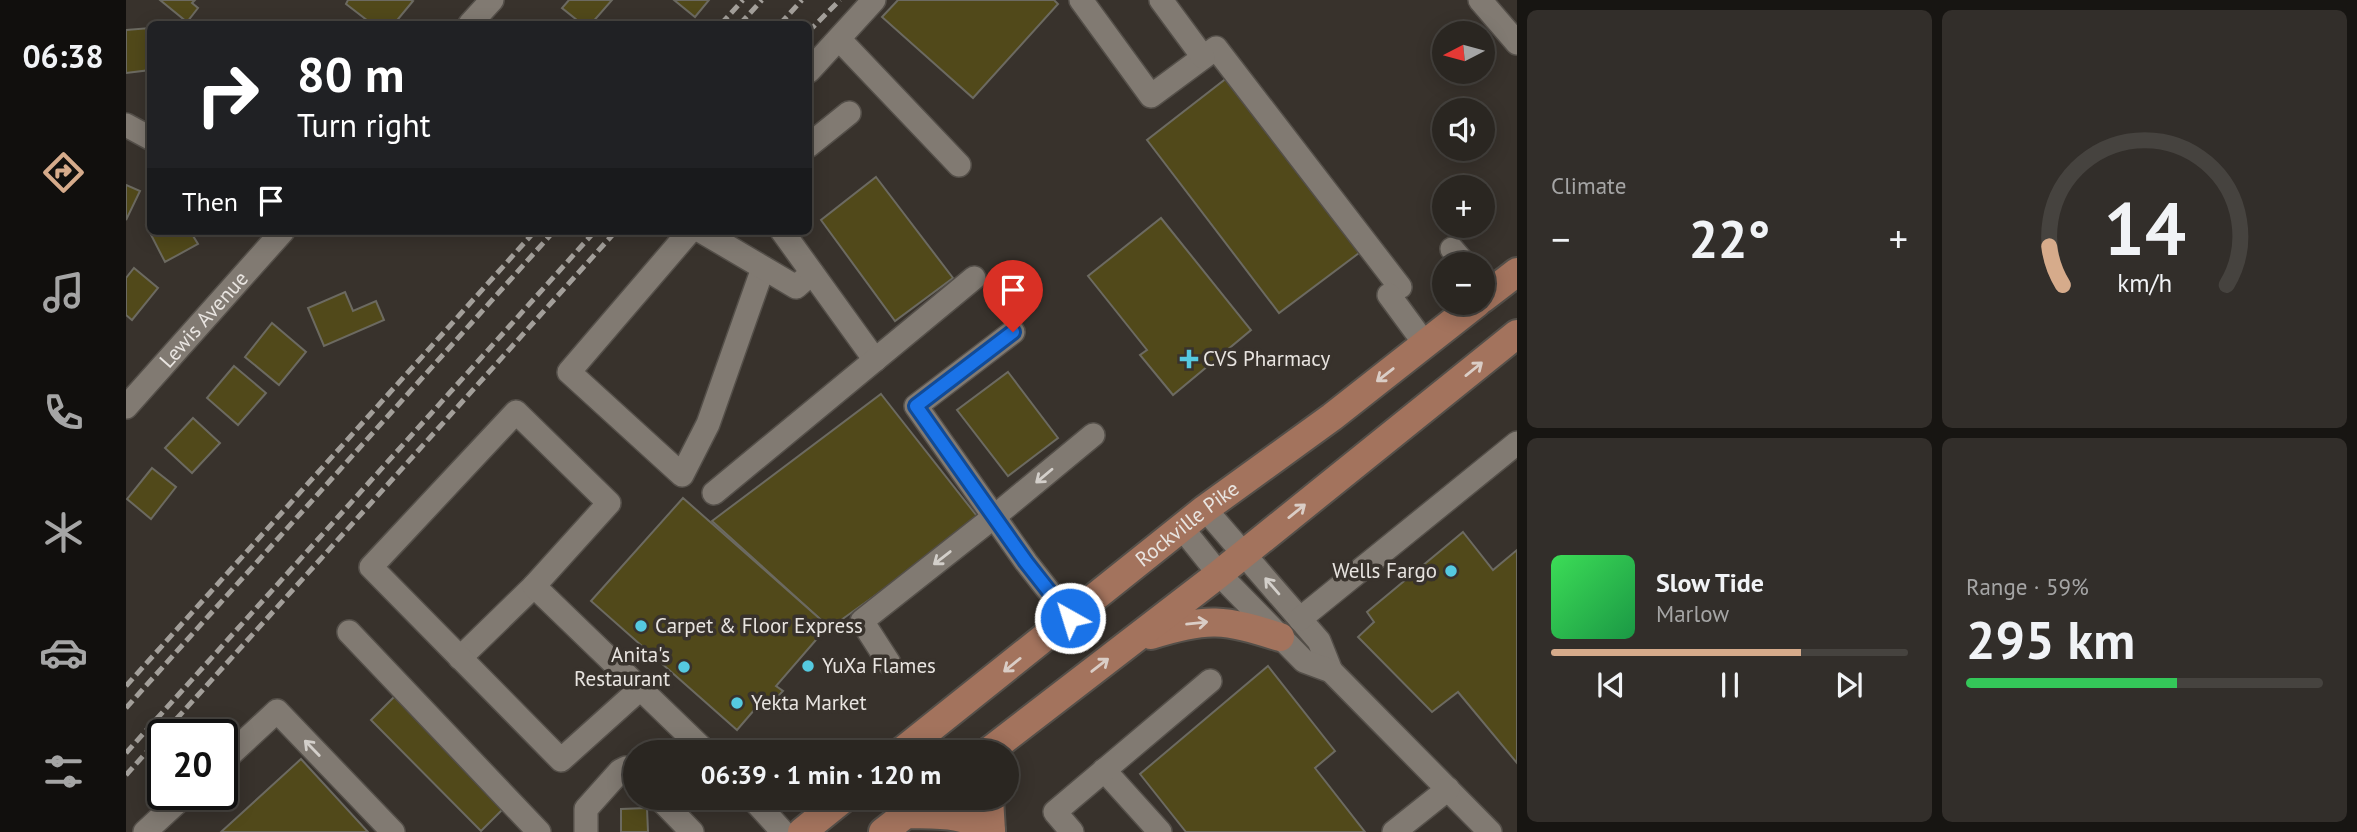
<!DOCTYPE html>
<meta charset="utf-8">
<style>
:root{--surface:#2a2621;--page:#322e2a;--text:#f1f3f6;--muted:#a5a5a5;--line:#46433f;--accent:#d6ab8b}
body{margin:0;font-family:"PT Sans",sans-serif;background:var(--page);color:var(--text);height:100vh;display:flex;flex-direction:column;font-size:26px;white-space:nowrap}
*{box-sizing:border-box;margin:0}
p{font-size:23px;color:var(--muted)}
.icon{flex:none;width:38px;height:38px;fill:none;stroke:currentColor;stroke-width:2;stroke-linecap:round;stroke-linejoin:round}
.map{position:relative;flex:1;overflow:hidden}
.drawer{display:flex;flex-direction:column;gap:10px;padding:10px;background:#171512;width:840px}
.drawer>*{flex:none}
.top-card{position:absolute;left:21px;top:21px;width:665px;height:214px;border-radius:10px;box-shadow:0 4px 18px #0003,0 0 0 2px var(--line);background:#202124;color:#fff;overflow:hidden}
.needle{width:46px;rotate:264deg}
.tools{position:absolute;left:1306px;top:21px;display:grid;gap:14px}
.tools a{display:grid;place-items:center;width:63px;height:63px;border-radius:50%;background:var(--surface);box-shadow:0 4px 18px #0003,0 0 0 2px var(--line);font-size:35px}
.speed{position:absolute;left:21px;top:719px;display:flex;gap:14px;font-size:35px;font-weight:700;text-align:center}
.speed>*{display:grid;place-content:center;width:91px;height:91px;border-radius:50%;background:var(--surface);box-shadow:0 4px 18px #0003,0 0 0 2px var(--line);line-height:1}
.speed .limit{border:4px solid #111;border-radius:10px;background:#fff;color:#111}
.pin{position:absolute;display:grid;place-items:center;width:60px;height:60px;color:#fff;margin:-72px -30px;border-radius:50% 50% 50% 0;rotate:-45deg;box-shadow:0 0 7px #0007}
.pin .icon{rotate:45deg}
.me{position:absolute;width:77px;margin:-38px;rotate:321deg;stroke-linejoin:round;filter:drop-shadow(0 0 5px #0008)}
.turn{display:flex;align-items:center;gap:24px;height:147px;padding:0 35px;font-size:32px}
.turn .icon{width:91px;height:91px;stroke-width:2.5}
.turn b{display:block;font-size:49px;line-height:60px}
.then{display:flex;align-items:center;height:66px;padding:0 35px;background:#0003;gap:14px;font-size:26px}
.big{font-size:52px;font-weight:700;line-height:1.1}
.drawer .widget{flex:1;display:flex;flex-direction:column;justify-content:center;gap:10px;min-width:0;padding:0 24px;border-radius:10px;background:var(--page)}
.drawer .dial{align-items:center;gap:0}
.dial svg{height:182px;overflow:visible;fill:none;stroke:var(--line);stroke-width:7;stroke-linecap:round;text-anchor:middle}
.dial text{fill:var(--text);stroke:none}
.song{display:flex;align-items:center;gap:21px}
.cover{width:84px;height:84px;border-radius:10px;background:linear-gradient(135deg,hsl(130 70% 55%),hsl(140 70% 35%))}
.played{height:7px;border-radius:4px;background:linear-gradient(90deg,var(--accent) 70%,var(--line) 70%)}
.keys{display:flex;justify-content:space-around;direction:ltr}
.heat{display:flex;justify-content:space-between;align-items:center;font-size:38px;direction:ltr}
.charge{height:10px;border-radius:5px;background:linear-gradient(90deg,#34c759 59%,var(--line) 0)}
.drawer .tiles{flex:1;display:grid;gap:10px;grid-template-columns:repeat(2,1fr)}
.trip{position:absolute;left:497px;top:740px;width:396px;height:70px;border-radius:35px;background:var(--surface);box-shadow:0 4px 18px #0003,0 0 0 2px var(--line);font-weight:700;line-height:70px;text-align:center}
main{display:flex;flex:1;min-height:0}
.dock{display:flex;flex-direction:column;width:126px;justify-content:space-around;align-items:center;background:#110f0d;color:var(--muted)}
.dock .icon{width:49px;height:49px}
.dock .active{color:var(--accent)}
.dock b{font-size:32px;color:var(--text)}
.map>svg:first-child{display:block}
</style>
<main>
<nav class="dock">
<b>06:38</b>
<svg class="icon active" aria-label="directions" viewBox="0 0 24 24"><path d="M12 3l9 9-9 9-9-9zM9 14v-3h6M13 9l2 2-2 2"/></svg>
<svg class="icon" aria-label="music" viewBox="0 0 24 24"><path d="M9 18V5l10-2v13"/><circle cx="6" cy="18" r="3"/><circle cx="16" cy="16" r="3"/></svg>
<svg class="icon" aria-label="phone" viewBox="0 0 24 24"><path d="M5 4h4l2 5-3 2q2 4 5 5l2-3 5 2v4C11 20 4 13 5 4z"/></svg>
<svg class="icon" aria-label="climate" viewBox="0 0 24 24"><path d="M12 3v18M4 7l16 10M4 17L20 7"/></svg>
<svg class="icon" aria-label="car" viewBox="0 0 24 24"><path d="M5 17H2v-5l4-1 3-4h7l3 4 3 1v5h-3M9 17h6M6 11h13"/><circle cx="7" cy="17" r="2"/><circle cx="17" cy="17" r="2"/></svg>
<svg class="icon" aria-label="filters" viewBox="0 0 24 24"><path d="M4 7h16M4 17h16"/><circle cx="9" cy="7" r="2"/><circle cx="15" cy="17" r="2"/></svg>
</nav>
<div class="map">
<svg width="1391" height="832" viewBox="0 0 1391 832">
<rect width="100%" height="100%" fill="#38322c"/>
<!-- building -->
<g fill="#51491a" stroke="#6c6a61" stroke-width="2">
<polygon points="34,0 69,0 66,3 72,8 61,22"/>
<polygon points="222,0 285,0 287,1 268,24 246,24 220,4"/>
<polygon points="443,0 486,0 465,24 456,24 436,8"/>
<polygon points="548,0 583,0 569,17"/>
<polygon points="772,0 928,0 932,4 847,98 756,17"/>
<polygon points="24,28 24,70 0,73 0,30"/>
<polygon points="1106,74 1237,250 1153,313 1021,140"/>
<polygon points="750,177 827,278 769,321 695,220"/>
<polygon points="0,185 14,191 0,220"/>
<polygon points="1035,218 1125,330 1047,395 1014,355 1021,350 962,276"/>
<polygon points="24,222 24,231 64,231 72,244 39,262 20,225"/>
<polygon points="8,268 32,288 6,320 0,315 0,278"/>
<polygon points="219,292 227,311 250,301 258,320 198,346 182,308"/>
<polygon points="146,323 180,352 153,385 119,357"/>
<polygon points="108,366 140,393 112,425 81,398"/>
<polygon points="882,372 932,438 882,476 831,410"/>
<polygon points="755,394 854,520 704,628 586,521"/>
<polygon points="67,418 94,443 66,473 39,448"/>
<polygon points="26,468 50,487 25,519 1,499"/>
<polygon points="557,498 702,626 650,686 657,691 641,708 635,702 611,730 465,601"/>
<polygon points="1337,532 1367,570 1391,550 1391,763 1332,692 1306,712 1232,637 1248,622 1241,612"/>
<polygon points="1142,666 1209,751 1189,768 1239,832 1060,832 1014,774"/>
<polygon points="270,695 381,805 355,831 245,720"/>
<polygon points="175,759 242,832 95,832"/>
<polygon points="521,808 522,832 495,832 495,809"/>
</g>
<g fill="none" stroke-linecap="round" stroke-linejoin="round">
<defs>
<g id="minor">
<polyline points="955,0 1025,96 1090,48 1274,287"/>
<polyline points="1035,0 1077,57"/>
<polyline points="1354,0 1391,43"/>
<polyline points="344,24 366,0"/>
<polyline points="713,39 833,165"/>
<polyline points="683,71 748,0"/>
<polyline points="0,125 24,138"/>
<polyline points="682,146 723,113"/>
<polyline points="564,231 443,372 556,475 582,424 637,268"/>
<polyline points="575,231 670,287 686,273"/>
<polyline points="656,231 749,360"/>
<polyline points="1326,249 1339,264"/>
<polyline points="1263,295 1299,344"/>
<polyline points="887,332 790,406 900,562 944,618"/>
<path id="s1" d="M0 407 157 231"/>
<polyline points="588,493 848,278"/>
<polyline points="1079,509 1193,641 1205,671"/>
<polyline points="1056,528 1093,574 1178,661 1205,671 1364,832"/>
<polyline points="1174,619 1391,443"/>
<polyline points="223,632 413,832"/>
<polyline points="334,658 408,586"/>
<polyline points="763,663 736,621 869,516 967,435"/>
<polyline points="514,689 435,760 245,567 390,412 483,503 408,586 580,752"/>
<polyline points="96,762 151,711 267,832"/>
<polyline points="978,770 1034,832"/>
<polyline points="533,798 566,832"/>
<polyline points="626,798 657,832"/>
<polyline points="19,832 60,794"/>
<polyline points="460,832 460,809 494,771 500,768 509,773"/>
<polyline points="946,832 929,812 1084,681"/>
<polyline points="1268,832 1322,789"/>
</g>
<g id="major">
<polyline points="1356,299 1391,272"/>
<path d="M1025 635C1081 617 1098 619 1154 637"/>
<path id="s2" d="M775 752 1079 509 1206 417 1351 303"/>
<polyline points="862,752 1093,574 1391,334"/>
<polyline points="863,798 865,831"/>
<path d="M780 814C813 815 836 812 865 831"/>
<polyline points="676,832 718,798"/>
<polyline points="757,832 793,804"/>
</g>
</defs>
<!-- minor casing -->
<use href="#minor" stroke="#544f49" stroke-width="26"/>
<!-- major casing -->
<use href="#major" stroke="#544f49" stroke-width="32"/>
<!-- minor -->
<use href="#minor" stroke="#817a72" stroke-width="23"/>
<!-- major -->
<use href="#major" stroke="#a3735d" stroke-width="28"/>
<!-- rail -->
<g stroke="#a39f9a" stroke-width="5" stroke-dasharray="10 5" stroke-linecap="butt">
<polyline points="595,24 617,0"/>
<polyline points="614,24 636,0"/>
<polyline points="654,24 676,0"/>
<polyline points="682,32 714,0"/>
<polyline points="0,686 409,231"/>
<polyline points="0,708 428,231"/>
<polyline points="0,753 469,231"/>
<polyline points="0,775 490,231"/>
</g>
</g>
<!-- one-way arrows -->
<defs><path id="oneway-shaft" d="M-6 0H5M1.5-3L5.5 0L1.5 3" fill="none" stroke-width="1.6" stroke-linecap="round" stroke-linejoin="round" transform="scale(1.75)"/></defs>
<g stroke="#dacdc6">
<use href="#oneway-shaft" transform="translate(1348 369) rotate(-39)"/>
<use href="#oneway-shaft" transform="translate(1259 375) rotate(142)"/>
<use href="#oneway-shaft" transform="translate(1171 511) rotate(-39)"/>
<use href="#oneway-shaft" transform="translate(1071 623) rotate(-6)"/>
<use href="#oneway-shaft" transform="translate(886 665) rotate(141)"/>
<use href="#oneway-shaft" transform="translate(974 665) rotate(-38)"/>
</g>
<g stroke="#d3cfca">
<use href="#oneway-shaft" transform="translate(918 476) rotate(140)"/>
<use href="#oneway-shaft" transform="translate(816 558) rotate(142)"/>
<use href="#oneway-shaft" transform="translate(1146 586) rotate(-131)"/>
<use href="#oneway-shaft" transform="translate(186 748) rotate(-134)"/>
</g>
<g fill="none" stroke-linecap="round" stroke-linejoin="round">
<defs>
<polyline id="route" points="887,332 790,406 900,562 944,618"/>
</defs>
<!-- route casing -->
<use href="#route" stroke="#114b97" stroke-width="18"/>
<!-- route -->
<use href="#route" stroke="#1a73e8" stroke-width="12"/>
</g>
<!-- markers -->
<g fill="#55cae0" stroke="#38322c" stroke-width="2.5">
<path d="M1059.5 348.5h7v7h7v7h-7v7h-7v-7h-7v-7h7z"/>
<circle cx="1325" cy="571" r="7"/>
<circle cx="515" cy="626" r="7"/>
<circle cx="682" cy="666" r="7"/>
<circle cx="558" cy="667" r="7"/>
<circle cx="611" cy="703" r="7"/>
</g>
<g text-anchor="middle" stroke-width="7" stroke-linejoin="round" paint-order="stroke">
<!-- street labels -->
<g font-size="21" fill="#e8e4e0" stroke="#38322c">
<text dy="7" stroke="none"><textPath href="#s1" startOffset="117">Lewis Avenue</textPath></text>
<text dy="7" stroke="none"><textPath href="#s2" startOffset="366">Rockville Pike</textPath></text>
</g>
<!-- poi labels -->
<g font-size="21" fill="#e8e4e0" stroke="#38322c" text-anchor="start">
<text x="1077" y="366">CVS Pharmacy</text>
<text x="1311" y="578" text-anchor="end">Wells Fargo</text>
<text x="529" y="633">Carpet &amp; Floor Express</text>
<text x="544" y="662" text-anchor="end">Anita's<tspan x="544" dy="24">Restaurant</tspan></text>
<text x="696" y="673">YuXa Flames</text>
<text x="625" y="710">Yekta Market</text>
</g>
</g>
</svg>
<div class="tools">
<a><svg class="needle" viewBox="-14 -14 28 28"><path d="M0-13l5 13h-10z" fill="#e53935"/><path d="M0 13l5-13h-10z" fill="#a5a5a5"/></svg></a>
<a><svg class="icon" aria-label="sound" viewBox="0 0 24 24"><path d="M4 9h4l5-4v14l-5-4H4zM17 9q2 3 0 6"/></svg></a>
<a>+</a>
<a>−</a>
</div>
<div class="speed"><div class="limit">20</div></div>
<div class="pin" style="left:887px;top:332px;background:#d93025"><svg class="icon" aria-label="arrive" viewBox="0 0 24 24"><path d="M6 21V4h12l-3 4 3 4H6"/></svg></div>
<svg class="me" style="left:944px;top:618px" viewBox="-20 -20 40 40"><circle r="17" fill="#1a73e8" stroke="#fff" stroke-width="3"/><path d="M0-11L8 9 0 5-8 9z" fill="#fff"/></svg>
<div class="trip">06:39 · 1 min · 120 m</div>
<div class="top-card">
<div class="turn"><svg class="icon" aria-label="right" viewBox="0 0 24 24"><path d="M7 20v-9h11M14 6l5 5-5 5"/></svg><div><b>80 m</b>Turn right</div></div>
<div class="then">Then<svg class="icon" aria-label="arrive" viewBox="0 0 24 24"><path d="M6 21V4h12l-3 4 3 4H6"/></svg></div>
</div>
</div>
<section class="drawer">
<div class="tiles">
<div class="widget"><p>Climate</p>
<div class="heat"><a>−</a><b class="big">22°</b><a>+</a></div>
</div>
<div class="widget dial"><svg viewBox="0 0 100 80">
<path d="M14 69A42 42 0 1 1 86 69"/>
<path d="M14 69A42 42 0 0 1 8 52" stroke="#d6ab8b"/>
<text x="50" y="56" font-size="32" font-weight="700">14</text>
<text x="50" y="72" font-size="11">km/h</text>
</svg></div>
<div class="widget">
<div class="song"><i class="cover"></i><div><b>Slow Tide</b><p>Marlow</p></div></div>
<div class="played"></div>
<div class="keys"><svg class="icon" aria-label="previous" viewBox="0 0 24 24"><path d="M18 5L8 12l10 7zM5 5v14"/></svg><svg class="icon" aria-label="pause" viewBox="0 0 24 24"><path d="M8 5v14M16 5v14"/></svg><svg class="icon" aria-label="next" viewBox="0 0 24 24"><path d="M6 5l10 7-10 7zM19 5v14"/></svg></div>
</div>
<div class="widget"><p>Range · 59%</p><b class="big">295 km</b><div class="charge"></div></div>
</div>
</section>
</main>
